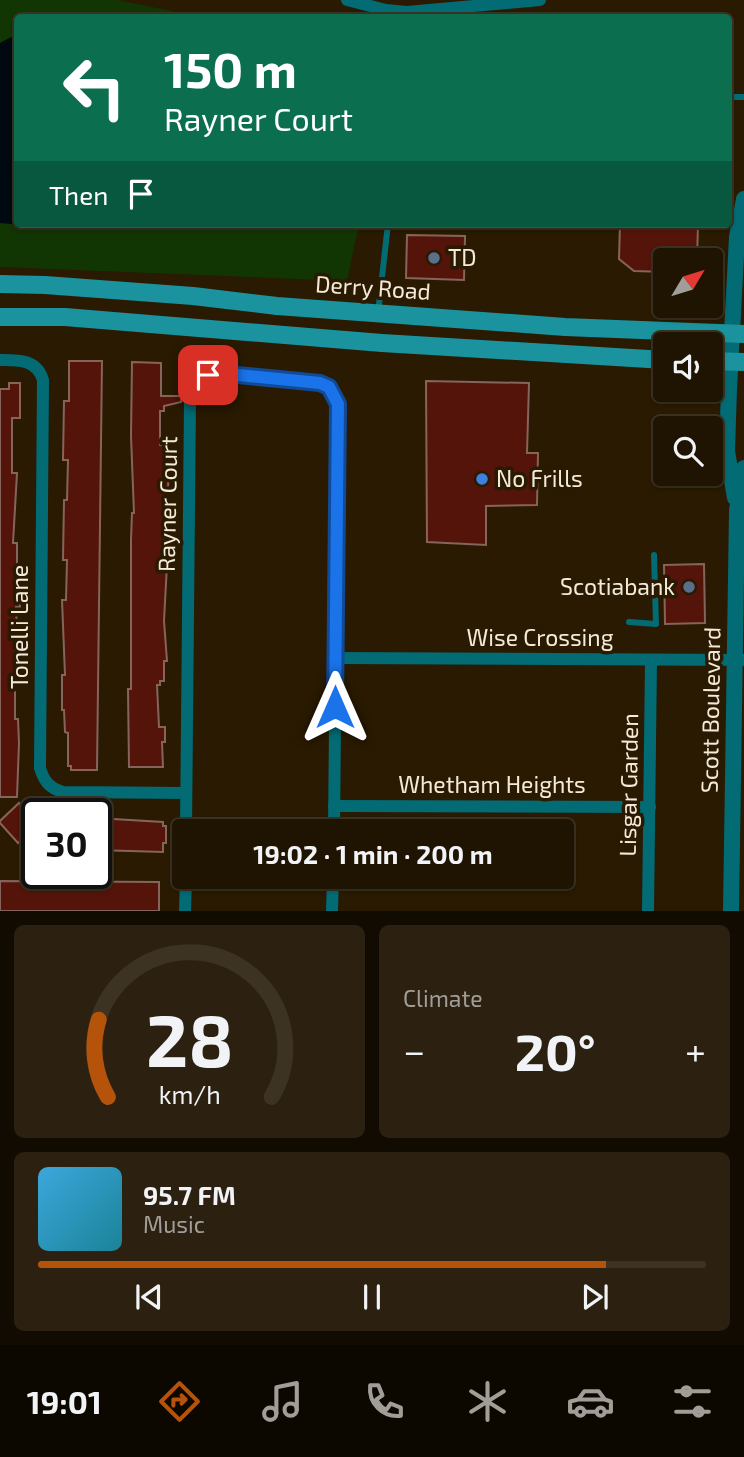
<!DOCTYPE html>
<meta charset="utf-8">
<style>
:root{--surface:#1f1401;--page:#2c2110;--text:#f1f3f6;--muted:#a19e99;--line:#3c3323;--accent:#b45309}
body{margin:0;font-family:"Exo 2",sans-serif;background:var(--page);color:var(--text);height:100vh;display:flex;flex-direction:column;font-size:26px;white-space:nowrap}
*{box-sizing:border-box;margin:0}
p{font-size:23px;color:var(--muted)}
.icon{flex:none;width:38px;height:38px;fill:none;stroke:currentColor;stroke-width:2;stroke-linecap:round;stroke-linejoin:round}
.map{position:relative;height:911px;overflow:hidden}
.sheet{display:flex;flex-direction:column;gap:14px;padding:14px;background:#110b01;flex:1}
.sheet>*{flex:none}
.top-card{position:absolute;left:14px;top:14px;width:718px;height:214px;border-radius:7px;box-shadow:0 2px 5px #0004,0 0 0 2px var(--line);background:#0b6e4f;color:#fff;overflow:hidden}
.needle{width:46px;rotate:52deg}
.fabs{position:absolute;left:653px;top:248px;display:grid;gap:14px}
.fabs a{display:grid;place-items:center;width:70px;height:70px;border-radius:7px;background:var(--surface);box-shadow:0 2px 5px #0004,0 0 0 2px var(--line);font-size:35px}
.speed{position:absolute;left:21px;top:798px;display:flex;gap:14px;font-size:35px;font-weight:700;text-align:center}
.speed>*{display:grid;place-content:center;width:91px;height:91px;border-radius:50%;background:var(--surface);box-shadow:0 2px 5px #0004,0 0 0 2px var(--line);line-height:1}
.speed .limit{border:4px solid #111;border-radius:10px;background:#fff;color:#111}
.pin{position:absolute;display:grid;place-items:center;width:60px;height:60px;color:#fff;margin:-30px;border-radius:14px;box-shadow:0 4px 10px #0006}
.me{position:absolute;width:77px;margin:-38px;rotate:0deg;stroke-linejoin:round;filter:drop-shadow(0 0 5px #0008)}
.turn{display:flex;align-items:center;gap:24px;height:147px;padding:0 35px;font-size:32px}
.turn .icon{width:91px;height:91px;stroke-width:2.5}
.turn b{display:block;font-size:49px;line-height:60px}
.then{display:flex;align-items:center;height:66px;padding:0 35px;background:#0003;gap:14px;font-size:26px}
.big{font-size:52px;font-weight:700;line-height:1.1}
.sheet .widget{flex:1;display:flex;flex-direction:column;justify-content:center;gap:10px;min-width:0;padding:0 24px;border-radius:10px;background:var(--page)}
.sheet .dial{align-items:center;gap:0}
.dial svg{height:182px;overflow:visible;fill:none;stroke:var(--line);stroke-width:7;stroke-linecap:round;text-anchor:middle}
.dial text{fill:var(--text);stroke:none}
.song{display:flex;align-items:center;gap:21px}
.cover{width:84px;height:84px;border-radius:10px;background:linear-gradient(135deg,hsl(200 70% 55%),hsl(190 70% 35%))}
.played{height:7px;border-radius:4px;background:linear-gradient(90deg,var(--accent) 85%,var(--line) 85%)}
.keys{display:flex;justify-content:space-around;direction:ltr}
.heat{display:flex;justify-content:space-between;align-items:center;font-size:38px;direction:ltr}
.sheet .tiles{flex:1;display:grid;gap:14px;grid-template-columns:1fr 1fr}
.widget:last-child{grid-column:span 2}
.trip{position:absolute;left:172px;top:819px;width:402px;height:70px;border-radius:7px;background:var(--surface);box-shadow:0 2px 5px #0004,0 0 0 2px var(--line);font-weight:700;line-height:70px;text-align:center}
.tabs{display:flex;height:112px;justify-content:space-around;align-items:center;background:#0c0800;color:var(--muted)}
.tabs .icon{width:49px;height:49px}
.tabs .selected{color:var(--accent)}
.tabs b{font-size:32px;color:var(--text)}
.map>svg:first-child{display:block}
</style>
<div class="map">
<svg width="744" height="911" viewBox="0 0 744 911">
<rect width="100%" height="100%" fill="#291a01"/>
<!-- green -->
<polygon fill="#113503" points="0,0 117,0 202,17 18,18 18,224 359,224 347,281 0,267"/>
<!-- water -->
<polygon fill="#010910" points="17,34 18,224 41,224 34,226 0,223 0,43"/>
<!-- building -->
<g fill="#541409" stroke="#86645c" stroke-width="2">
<polygon points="620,224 698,224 697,261 665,261 665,272 634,271 619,259"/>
<polygon points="407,235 465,236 464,280 406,278"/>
<polygon points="69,361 102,361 97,770 71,770 71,766 68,766 68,733 65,732 64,710 62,710 62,675 65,675 62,600 66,600 67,560 63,560 64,500 67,500 68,460 63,460 64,401 69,401"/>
<polygon points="132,362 161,363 161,396 182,396 181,402 164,406 164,411 160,411 160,445 167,446 169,471 168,487 164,487 164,546 168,546 164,621 167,661 164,661 164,681 160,681 160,685 157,685 159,727 165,727 165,742 162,742 163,767 129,767 128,689 131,689 131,540 132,513 134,513 131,436"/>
<polygon points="426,381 529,383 527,453 538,453 537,505 486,506 486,545 427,542"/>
<polygon points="9,383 20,383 20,418 12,418 12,473 17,473 13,543 17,543 17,593 19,593 20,607 16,607 17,631 15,631 15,656 19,656 18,671 15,671 15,719 18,719 19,743 17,797 0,797 0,389 9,389"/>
<polygon points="704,564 705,623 665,624 664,565"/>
<polygon points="19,803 29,813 37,806 37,826 18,843 0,823 0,821"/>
<polygon points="96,818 163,822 163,826 166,826 166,843 163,843 163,852 96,850"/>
<polygon points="0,881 159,882 159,911 0,911"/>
</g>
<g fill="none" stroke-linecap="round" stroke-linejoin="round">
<!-- service -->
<g stroke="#026b74" stroke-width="6">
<polyline points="728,97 744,97"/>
<polyline points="378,313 388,224"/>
<polyline points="629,622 656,624 654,555"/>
</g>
<!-- minor -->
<g stroke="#026b74" stroke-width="12">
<polyline points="347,0 386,10 407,12 540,0"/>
<path d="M0 360C18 360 37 359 43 380L40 768C44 781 49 788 63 792L186 793"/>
<polyline points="335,658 744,660"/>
<polyline points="334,806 650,807"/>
<path d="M186 831 190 399C192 393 194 385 200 380 214 368 298 381 320 383L329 387 338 404 334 831"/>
<polyline points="185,911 186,877"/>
<polyline points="332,911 333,877"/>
<polyline points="648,911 651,660"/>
</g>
<!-- tertiary -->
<g stroke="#026b74" stroke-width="16">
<polyline points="735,498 727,451 729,389 737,237 744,199"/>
<polyline points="731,911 737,510 744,468"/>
</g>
<!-- secondary -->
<g stroke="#1a939f" stroke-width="18">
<polyline points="0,284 45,285 193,296 277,306 565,327 744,334"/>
<polyline points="0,317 65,317 382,343 665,360"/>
<polyline points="710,361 744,362"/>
</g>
</g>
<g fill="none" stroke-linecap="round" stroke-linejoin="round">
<defs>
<polyline id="route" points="208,375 217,373 320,383 329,387 338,404 335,707"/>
</defs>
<!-- route casing -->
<use href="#route" stroke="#114b97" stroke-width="18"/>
<!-- route -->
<use href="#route" stroke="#1a73e8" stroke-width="12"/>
</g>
<!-- markers -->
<g fill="#5c6f8a" stroke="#291a01" stroke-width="2.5">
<circle cx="434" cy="258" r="7"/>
<circle cx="689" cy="587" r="7"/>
</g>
<circle fill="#3f7fe0" stroke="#291a01" stroke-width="2.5" cx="482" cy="479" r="7"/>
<g text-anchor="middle" stroke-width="7" stroke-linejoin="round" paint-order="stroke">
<!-- poi labels -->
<g font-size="23" fill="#f4eada" stroke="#291a01" text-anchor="start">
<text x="448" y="266">TD</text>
<text x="496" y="487">No Frills</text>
<text x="675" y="595" text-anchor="end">Scotiabank</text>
</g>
<!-- street labels -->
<g font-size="23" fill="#f4eada" stroke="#291a01">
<text transform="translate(373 288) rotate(4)" y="8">Derry Road</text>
<text transform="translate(168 504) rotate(-89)" y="8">Rayner Court</text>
<text transform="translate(20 627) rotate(-90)" y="8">Tonelli Lane</text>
<text x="540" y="646">Wise Crossing</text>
<text transform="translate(711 710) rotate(-89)" y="8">Scott Boulevard</text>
<text x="492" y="793">Whetham Heights</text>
<text transform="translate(629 785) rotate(-89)" y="8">Lisgar Garden</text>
</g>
</g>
</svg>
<div class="fabs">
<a><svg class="needle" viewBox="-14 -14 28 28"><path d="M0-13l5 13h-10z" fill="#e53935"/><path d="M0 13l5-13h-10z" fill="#a19e99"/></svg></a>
<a><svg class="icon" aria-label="sound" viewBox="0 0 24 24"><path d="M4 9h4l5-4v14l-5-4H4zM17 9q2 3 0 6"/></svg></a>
<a><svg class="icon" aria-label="search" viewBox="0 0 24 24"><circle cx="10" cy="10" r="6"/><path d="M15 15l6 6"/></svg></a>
</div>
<div class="speed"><div class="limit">30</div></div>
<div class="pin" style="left:208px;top:375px;background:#d93025"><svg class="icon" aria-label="arrive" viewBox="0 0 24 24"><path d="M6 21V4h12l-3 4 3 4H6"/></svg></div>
<svg class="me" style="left:335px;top:707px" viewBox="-20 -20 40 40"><path d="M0-17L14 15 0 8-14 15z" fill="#1a73e8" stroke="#fff" stroke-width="4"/></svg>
<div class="trip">19:02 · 1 min · 200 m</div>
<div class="top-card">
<div class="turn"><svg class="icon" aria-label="left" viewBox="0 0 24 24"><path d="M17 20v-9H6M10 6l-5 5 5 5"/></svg><div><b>150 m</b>Rayner Court</div></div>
<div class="then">Then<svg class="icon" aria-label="arrive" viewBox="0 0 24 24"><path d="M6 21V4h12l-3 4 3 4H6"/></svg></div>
</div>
</div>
<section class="sheet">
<div class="tiles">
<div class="widget dial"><svg viewBox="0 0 100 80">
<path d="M14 69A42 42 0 1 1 86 69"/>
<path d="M14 69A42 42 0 0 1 10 35" stroke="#b45309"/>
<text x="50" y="56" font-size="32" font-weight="700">28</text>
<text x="50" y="72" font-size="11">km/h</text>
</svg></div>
<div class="widget"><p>Climate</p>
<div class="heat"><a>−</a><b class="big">20°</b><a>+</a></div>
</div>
<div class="widget">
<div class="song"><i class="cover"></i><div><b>95.7 FM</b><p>Music</p></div></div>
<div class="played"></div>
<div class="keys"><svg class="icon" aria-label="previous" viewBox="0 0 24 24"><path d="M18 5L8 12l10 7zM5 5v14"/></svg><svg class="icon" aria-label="pause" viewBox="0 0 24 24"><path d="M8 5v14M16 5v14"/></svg><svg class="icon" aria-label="next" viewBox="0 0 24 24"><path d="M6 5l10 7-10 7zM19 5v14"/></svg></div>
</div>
</div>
</section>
<nav class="tabs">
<b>19:01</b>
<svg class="icon selected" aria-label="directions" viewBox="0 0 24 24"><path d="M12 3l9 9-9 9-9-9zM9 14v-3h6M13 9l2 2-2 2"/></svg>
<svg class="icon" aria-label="music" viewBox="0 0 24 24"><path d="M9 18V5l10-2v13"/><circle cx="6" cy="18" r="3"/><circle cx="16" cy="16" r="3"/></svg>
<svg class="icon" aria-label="phone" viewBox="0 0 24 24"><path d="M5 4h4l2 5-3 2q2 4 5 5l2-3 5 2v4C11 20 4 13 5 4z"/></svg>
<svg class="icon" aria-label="climate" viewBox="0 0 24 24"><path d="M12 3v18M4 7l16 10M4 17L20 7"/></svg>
<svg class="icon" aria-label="car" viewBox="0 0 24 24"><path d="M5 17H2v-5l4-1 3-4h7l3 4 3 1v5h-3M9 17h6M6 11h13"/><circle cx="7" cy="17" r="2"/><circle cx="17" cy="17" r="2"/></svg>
<svg class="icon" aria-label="filters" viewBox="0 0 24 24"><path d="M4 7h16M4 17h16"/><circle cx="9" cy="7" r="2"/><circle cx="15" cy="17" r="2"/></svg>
</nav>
